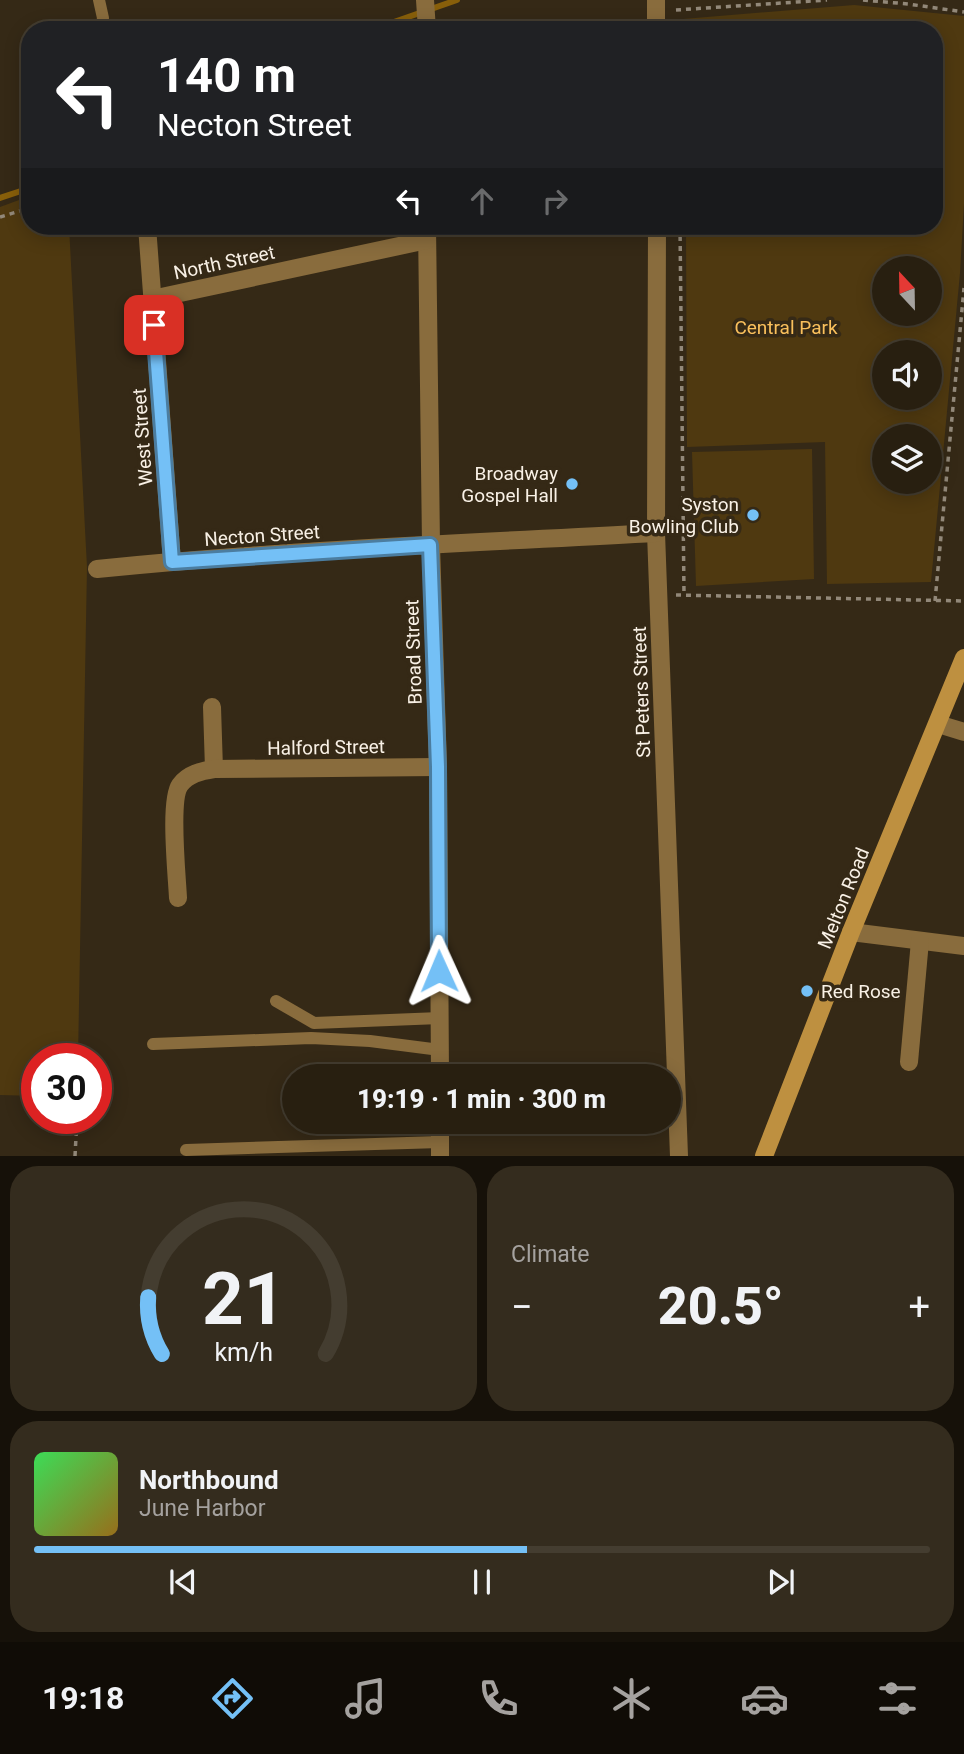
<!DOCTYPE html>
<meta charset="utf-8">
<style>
:root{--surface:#281f10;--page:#342c1e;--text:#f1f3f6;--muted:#a5a29f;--line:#443d30;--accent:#74c0f6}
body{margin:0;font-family:Roboto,sans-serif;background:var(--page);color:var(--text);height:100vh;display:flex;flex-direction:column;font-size:26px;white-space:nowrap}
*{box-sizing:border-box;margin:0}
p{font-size:23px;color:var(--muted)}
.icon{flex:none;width:38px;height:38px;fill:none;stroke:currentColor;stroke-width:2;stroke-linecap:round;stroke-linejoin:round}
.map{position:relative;height:1156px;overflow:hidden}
.sheet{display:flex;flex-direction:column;gap:10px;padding:10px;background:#161109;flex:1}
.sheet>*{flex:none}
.top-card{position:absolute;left:21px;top:21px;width:922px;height:214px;border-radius:28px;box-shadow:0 4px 18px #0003,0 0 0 2px var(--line);background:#202124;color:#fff;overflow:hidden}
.needle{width:46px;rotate:338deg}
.controls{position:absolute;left:872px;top:256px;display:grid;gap:14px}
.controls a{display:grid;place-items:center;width:70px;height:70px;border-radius:50%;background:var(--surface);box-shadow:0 4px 18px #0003,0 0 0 2px var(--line);font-size:35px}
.speed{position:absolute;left:21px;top:1043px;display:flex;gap:14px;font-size:35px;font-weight:700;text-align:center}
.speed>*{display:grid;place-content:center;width:91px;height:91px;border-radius:50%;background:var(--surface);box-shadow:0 4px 18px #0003,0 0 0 2px var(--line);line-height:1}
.speed .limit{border:10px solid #d22;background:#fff;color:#111}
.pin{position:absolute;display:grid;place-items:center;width:60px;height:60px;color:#fff;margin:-30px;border-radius:14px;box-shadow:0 4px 10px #0006}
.me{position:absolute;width:77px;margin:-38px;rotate:359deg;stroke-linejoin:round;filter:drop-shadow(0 0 5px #0008)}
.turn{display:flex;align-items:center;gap:24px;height:147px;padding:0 21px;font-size:32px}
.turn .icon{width:91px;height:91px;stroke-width:2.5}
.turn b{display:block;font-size:49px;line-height:60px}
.lanes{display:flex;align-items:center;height:66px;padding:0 21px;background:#0003;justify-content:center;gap:35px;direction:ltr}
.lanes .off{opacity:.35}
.big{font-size:52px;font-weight:800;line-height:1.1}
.sheet .card{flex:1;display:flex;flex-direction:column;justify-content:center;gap:10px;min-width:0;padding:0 24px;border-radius:28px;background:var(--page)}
.sheet .dial{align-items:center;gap:0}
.dial svg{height:182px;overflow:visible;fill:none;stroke:var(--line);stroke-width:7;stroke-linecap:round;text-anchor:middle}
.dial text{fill:var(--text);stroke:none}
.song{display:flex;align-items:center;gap:21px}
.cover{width:84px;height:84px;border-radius:10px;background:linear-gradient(135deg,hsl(130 70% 55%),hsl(40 70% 35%))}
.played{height:7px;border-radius:4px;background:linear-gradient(90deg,var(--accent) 55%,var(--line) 55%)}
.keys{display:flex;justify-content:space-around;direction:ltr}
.heat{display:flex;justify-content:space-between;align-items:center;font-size:38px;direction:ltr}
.sheet .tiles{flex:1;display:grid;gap:10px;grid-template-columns:1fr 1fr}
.card:last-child{grid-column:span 2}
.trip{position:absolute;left:282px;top:1064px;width:399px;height:70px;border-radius:35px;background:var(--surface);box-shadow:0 4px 18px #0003,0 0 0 2px var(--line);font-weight:800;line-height:70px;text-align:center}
.tab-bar{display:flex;height:112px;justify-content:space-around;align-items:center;background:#100c06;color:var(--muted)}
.tab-bar .icon{width:49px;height:49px}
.tab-bar .active{color:var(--accent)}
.tab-bar b{font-size:32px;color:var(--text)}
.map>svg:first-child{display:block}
</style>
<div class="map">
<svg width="964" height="1156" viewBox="0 0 964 1156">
<rect width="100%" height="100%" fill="#352916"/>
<!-- green -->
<g fill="#4f3910" fill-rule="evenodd">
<path d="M854 5 964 16V204L960 273 931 582 827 584 825 442 687 447 686 226H934V30H684L683 19ZM884 268H929V313H884ZM884 352H929V397H884ZM884 436H929V481H884Z"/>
<polygon points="30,196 30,226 69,226 87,567 78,1059 37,1059 37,1096 0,1095 0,207"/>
<polygon points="812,449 814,579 696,586 692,452"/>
</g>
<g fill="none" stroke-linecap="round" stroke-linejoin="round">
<!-- stream -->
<g stroke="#885f0a" stroke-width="6">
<polyline points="371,30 457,0"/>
<polyline points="0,198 30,188"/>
</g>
<!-- path -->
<g stroke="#928879" stroke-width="3.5" stroke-dasharray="5 5" stroke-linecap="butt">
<polyline points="863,0 908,4 964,12"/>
<polyline points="676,10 827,0"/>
<polyline points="0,217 30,208"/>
<polyline points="680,226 684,595"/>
<polyline points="676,595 964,601"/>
<polyline points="935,601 964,288"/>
<polyline points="75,1156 77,1118"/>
</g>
<!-- lane -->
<g stroke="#896c3d" stroke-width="12">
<polyline points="99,0 103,18 101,30"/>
<polyline points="276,1001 314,1023 440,1018"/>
<polyline points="153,1044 311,1038 370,1041 440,1050"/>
<polyline points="186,1150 440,1142"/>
</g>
<!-- street -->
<g stroke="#896c3d" stroke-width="18">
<polyline points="425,0 427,30"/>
<polyline points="656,30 656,0"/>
<polyline points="147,226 172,562"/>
<polyline points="427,226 431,545 438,767 440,1076"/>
<polyline points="657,226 656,533 679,1156"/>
<polyline points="152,299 427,240"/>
<path d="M97 569C283 550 470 543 656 533"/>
<polyline points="212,707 214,769"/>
<polyline points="938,724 964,732"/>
<path d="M178 898C177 876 169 800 180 785 188 774 201 771 214 769L438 767"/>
<polyline points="851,932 964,946"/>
<polyline points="909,1062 920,941"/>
<polyline points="440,1122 440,1156"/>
</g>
<!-- secondary -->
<polyline stroke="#be9040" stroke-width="18" points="764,1156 851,932 964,658"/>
</g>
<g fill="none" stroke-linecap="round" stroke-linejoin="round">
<defs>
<polyline id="route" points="154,325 172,562 430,545 438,767 439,971"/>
</defs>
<!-- route casing -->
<use href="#route" stroke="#4b7da0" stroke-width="18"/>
<!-- route -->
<use href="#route" stroke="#74c0f6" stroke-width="12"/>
</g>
<!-- markers -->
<g fill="#74c0f6" stroke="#352916" stroke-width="2.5">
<circle cx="572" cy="484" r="7"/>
<circle cx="753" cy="515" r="7"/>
<circle cx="807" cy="991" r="7"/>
</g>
<g text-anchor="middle" stroke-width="7" stroke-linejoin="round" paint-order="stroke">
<!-- street labels -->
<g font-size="19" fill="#f9f1e6" stroke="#352916">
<text transform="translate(224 262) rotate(-12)" y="7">North Street</text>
<text transform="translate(142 437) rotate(-94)" y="7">West Street</text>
<text transform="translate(262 535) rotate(-4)" y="7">Necton Street</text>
<text transform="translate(413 652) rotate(-92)" y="7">Broad Street</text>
<text transform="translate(641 692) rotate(-92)" y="7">St Peters Street</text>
<text transform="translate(326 747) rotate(-1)" y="7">Halford Street</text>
<text transform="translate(843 898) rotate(-68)" y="7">Melton Road</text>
</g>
<!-- park labels -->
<g font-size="19" fill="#fac05c" stroke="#352916">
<text x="786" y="334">Central Park</text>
</g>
<!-- poi labels -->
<g font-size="19" fill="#f9f1e6" stroke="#352916" text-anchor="end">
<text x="558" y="480">Broadway<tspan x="558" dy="22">Gospel Hall</tspan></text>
<text x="739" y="511">Syston<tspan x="739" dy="22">Bowling Club</tspan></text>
<text x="821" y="998" text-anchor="start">Red Rose</text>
</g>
</g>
</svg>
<div class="controls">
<a><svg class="needle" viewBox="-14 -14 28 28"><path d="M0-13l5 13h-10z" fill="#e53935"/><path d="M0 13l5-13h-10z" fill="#a5a29f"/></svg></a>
<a><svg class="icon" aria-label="sound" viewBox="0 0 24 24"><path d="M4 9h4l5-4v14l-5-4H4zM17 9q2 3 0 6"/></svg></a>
<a><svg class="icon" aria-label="layers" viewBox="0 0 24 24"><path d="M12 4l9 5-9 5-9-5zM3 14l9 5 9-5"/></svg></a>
</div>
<div class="speed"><div class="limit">30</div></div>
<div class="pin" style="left:154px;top:325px;background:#d93025"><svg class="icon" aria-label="arrive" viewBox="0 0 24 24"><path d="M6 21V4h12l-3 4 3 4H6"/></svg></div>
<svg class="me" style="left:439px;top:971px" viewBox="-20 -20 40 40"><path d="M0-17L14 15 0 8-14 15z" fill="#74c0f6" stroke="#fff" stroke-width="4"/></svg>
<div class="trip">19:19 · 1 min · 300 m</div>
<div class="top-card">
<div class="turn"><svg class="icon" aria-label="left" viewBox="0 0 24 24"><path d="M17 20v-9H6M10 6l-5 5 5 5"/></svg><div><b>140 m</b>Necton Street</div></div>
<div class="lanes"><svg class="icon" aria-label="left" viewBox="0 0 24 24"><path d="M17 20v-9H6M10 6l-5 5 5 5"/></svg><svg class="icon off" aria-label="ahead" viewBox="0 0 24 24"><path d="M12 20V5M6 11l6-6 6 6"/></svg><svg class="icon off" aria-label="right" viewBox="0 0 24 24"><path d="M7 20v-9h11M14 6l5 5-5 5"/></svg></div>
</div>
</div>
<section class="sheet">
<div class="tiles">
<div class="card dial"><svg viewBox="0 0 100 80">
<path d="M14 69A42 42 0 1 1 86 69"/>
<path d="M14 69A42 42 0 0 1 8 44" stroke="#74c0f6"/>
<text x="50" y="56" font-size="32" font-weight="700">21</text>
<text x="50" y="72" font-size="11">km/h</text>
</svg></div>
<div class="card"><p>Climate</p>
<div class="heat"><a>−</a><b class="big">20.5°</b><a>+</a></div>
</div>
<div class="card">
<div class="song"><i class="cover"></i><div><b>Northbound</b><p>June Harbor</p></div></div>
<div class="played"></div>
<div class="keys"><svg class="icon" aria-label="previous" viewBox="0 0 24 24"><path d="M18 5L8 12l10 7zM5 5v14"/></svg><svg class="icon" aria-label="pause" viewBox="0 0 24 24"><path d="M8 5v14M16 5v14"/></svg><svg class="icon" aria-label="next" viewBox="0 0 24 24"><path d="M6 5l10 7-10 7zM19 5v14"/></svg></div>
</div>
</div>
</section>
<nav class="tab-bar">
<b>19:18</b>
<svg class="icon active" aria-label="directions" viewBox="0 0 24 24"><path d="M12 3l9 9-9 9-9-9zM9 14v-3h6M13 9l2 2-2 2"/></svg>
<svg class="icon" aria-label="music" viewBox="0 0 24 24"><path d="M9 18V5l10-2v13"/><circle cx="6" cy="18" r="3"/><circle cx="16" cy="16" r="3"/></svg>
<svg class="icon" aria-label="phone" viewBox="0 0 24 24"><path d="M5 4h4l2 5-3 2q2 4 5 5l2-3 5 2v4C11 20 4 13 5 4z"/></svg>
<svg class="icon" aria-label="climate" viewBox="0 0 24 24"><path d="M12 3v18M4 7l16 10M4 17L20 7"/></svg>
<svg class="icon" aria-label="car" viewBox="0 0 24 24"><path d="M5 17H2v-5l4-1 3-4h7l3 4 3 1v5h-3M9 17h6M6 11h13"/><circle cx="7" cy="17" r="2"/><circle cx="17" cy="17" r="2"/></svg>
<svg class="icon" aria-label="filters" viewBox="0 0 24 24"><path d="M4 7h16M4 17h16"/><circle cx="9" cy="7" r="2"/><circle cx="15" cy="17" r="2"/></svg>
</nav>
